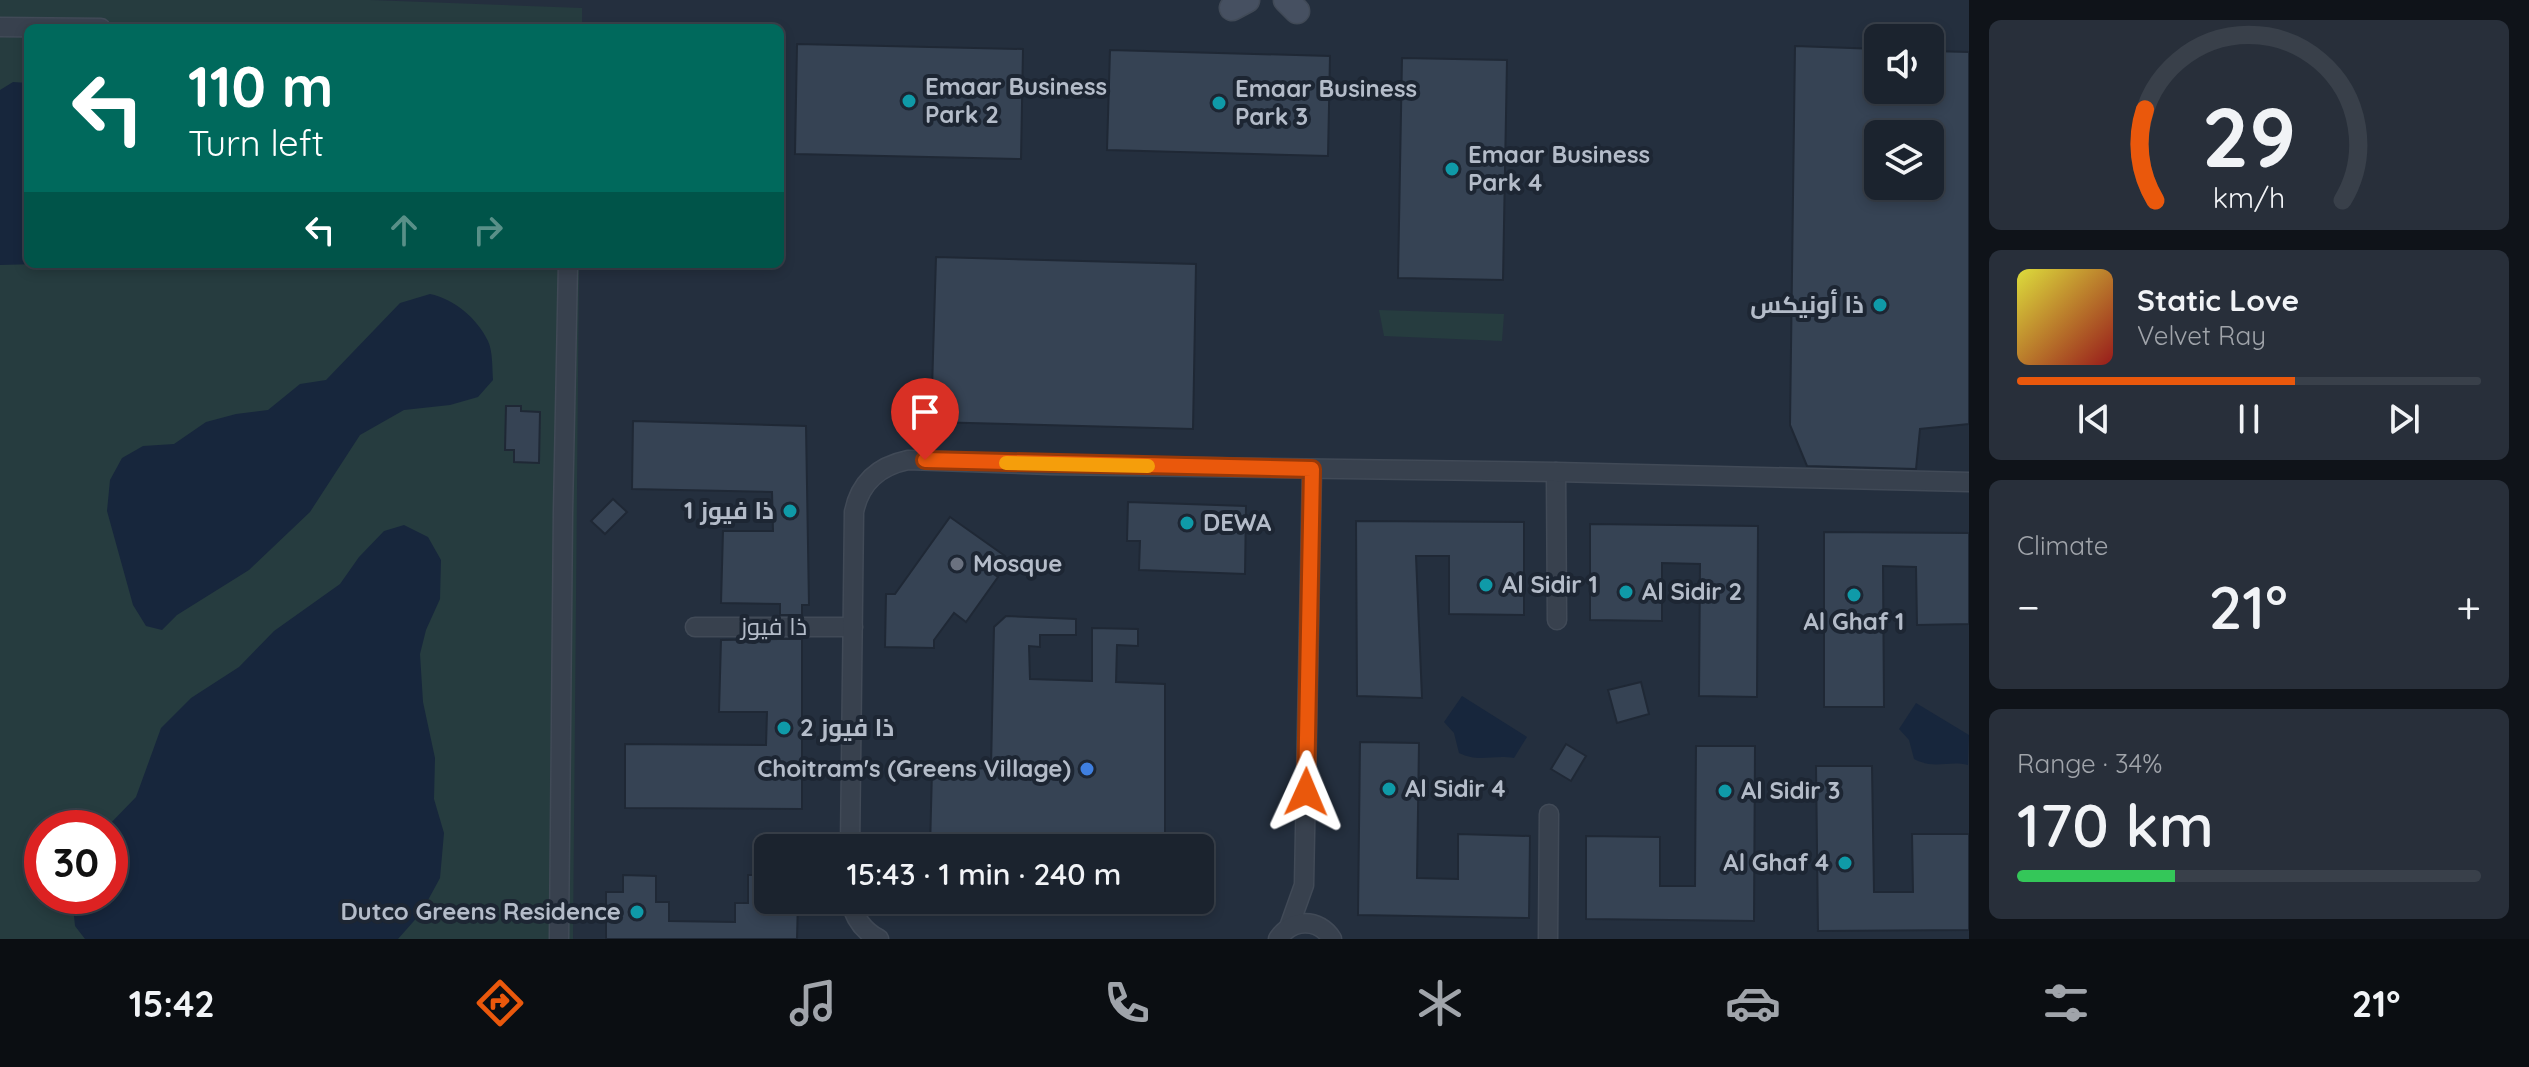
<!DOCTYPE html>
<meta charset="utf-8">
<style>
:root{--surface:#1b232e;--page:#282f3a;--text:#f1f3f6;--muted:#a0a4aa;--line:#39404a;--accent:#ea580c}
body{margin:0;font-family:Quicksand,Cairo,sans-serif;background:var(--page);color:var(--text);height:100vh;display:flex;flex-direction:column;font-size:30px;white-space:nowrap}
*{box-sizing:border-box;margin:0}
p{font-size:26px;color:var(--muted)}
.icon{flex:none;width:44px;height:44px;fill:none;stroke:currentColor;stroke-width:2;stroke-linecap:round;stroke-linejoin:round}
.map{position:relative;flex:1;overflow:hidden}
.drawer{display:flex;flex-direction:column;gap:20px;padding:20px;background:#0f1319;width:560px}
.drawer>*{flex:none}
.top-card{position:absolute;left:24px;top:24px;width:760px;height:244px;border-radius:12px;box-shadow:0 4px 12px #0003,0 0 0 2px var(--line);background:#00695c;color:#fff;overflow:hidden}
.fabs{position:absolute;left:1864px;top:24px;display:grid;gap:16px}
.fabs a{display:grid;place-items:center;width:80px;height:80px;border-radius:12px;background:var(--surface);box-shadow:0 4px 12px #0003,0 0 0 2px var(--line);font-size:40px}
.speed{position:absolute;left:24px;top:810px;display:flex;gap:16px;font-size:40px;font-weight:700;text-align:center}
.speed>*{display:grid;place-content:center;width:104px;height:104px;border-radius:50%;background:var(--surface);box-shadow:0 4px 12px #0003,0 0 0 2px var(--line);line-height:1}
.speed .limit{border:12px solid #d22;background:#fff;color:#111}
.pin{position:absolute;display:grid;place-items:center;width:68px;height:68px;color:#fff;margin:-82px -34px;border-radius:50% 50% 50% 0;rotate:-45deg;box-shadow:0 0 8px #0007}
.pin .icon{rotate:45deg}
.me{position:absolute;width:88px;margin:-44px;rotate:1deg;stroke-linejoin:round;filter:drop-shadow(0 0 6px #0008)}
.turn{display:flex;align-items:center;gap:28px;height:168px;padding:0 32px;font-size:36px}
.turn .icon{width:104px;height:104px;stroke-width:2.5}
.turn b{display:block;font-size:56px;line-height:68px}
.lanes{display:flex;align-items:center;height:76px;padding:0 32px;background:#0003;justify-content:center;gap:40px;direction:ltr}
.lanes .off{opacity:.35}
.big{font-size:60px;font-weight:600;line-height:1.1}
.drawer .widget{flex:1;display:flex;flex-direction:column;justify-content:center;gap:12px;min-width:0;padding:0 28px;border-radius:12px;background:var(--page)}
.drawer .dial{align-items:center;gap:0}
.dial svg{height:208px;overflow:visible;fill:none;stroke:var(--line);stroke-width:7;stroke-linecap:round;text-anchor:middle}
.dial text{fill:var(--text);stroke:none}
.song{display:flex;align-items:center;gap:24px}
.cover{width:96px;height:96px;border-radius:12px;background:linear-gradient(135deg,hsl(60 70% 55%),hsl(0 70% 35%))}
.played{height:8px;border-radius:4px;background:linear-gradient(90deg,var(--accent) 60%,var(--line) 60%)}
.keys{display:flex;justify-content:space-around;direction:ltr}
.heat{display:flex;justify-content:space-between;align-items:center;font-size:44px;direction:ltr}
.charge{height:12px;border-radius:6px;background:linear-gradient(90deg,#34c759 34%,var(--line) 0)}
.trip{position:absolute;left:754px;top:834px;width:460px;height:80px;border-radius:12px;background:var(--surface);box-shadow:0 4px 12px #0003,0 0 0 2px var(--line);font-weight:600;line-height:80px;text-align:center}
.dock{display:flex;height:128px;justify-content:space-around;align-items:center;background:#0b0e12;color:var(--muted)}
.dock .icon{width:56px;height:56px}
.dock .current{color:var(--accent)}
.dock b{font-size:36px;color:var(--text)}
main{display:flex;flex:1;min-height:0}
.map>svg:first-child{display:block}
</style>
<main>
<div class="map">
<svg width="1969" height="939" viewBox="0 0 1969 939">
<rect width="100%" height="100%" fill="#242f3e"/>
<!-- green -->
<g fill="#263c3f" fill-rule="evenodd">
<path d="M0 0H370L582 8V28H28V264H579L573 939H0ZM42 828H110V896H42Z"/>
<polygon points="1379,310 1504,314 1502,341 1384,336"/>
</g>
<!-- water -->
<g fill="#17263c">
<polygon points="13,82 28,83 28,264 38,264 0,265 0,90"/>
<path d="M430 294C454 299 477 318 488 341 493 352 492 368 493 380L478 397 450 405 404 410 360 435 310 512 249 570 177 615 162 630 146 626 133 605 107 511 110 480 122 458 143 446 174 444 206 422 236 414 268 410 300 384 326 380 400 303Z"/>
<polygon points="404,525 428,537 441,560 440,599 426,630 420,654 423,702 435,758 434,799 444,833 440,878 421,913 398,939 85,939 75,926 72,896 110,896 110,828 106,828 136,797 161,728 191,698 239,667 274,631 340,584 359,557 384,531"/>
<path d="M1462 696 1527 737 1514 758C1493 754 1480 763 1459 753L1454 733 1444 722Z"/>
<path d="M1916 703 1969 735 1968 765C1948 760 1935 770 1914 759L1909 740 1899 729Z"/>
</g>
<!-- building -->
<g fill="#364354" stroke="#1f2835" stroke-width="2" fill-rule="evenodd">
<polygon points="797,44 1023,49 1021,159 795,154"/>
<path d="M1795 46 1878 49V90H1930V51L1969 52V424L1920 429 1916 469 1807 466 1790 425ZM1878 134H1930V186H1878Z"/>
<polygon points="1110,50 1330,56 1328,156 1107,150"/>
<polygon points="1402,58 1507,60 1503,280 1398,278"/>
<polygon points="936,257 1196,264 1193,429 931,422"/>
<polygon points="506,406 521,406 521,411 540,412 539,463 514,462 514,450 505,450"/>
<polygon points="633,421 806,426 809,605 802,605 802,615 780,615 780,604 721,603 723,531 773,531 772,492 632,489"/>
<polygon points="613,499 627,512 605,534 591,521"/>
<polygon points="1128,502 1246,506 1245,574 1139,570 1140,541 1127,541"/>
<polygon points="950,517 1005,556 992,573 998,577 966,622 954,613 934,640 934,648 885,647 886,594 895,594"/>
<polygon points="1356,521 1524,522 1524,615 1449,614 1449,556 1416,556 1422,698 1357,696"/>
<polygon points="1590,524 1758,526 1757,697 1699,696 1700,564 1662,563 1662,621 1590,620"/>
<polygon points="1824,532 1969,533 1969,624 1917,625 1916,567 1883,566 1884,707 1824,707"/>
<polygon points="1006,616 1076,619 1076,635 1040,635 1040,647 1029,646 1030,679 1092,681 1092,628 1138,629 1138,646 1117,645 1116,682 1165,684 1165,848 930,848 932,770 991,768 994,627"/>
<polygon points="779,639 802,639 802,809 625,808 625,744 766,745 767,712 719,712 721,640"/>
<polygon points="1641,682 1649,714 1617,723 1608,690"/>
<polygon points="1360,742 1419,743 1417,878 1458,879 1458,834 1530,836 1529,918 1358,915"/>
<polygon points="1566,744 1586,756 1571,781 1551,769"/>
<polygon points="1696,746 1755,746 1754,921 1586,919 1586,836 1660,837 1660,886 1695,886"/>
<polygon points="1816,766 1872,766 1874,892 1913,892 1912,834 1969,834 1969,930 1818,931"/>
<polygon points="623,875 656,876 656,902 669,902 669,921 735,922 735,903 748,903 748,875 768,875 768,900 798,900 797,939 606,939 606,892 623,892"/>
</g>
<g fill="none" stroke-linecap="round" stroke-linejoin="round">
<defs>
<g id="minor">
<polyline points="0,27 101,28"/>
<polyline points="1556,472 1557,620"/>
<polyline points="695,627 853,627"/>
<path d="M850 848 854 512C860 482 879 466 908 460L1051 465 1556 472 1969 482"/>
<path d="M850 900C854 917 863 931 879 939"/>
<polyline points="1289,927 1304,885 1312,469"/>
<polyline points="559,939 563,512 568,264"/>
<path d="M1278 939C1292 918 1319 918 1332 939"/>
<polyline points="1548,939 1549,814"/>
</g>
<g id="secondary">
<polyline points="1286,0 1297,11"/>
<polyline points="1232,8 1247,0"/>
</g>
</defs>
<!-- minor casing -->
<use href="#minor" stroke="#414a57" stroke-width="21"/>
<!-- secondary casing -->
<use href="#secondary" stroke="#414a57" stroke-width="27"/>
<!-- minor -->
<use href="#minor" stroke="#38414e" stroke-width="18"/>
<!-- secondary -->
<use href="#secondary" stroke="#465061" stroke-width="24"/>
</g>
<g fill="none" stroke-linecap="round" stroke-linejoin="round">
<defs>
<polyline id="route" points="925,460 1312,469 1306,792"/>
</defs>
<!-- route casing -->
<use href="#route" stroke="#983908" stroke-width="20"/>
<!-- route -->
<use href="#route" stroke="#ea580c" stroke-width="14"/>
<!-- slow -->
<polyline stroke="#f59e0b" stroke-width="14" points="1006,463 1148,466"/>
</g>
<!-- markers -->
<g fill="#0f9aa8" stroke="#1d2633" stroke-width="3">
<circle cx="909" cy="101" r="8"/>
<circle cx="1219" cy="103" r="8"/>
<circle cx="1452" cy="169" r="8"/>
<circle cx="1880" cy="305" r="8"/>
<circle cx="790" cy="511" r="8"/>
<circle cx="1187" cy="523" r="8"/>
<circle cx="1486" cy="585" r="8"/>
<circle cx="1626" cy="592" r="8"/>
<circle cx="1854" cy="595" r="8"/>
<circle cx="784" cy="728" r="8"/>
<circle cx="1389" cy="789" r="8"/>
<circle cx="1725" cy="791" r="8"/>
<circle cx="1845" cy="863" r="8"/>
<circle cx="637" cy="912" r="8"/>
</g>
<circle fill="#6b7280" stroke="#1d2633" stroke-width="3" cx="957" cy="564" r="8"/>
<circle fill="#3f7fe0" stroke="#1d2633" stroke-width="3" cx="1087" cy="769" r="8"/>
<g text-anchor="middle" stroke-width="8" stroke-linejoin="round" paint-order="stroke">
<!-- poi labels -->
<g font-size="24" font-weight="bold" fill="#b4bcc9" stroke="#1d2633" text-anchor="start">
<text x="925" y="95">Emaar Business<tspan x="925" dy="28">Park 2</tspan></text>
<text x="1235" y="97">Emaar Business<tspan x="1235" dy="28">Park 3</tspan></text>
<text x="1468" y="163">Emaar Business<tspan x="1468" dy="28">Park 4</tspan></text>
<text x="1864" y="313" text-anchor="end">ذا أونيكس</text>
<text x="774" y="519" text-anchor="end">ذا فيوز 1</text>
<text x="1203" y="531">DEWA</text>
<text x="973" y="572">Mosque</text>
<text x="1502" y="593">Al Sidir 1</text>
<text x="1642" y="600">Al Sidir 2</text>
<text x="1854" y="630" text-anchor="middle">Al Ghaf 1</text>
<text x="800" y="736">ذا فيوز 2</text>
<text x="1071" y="777" text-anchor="end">Choitram's (Greens Village)</text>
<text x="1405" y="797">Al Sidir 4</text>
<text x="1741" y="799">Al Sidir 3</text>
<text x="1829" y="871" text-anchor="end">Al Ghaf 4</text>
<text x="621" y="920" text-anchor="end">Dutco Greens Residence</text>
</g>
<!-- street labels -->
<g font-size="24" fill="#b4bcc9" stroke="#1d2633">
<text x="774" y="635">ذا فيوز</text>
</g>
</g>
</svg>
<div class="fabs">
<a><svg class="icon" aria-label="sound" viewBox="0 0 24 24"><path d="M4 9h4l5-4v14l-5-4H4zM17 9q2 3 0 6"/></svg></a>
<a><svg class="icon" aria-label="layers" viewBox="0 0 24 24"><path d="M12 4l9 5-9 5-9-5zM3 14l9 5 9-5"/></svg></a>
</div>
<div class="speed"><div class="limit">30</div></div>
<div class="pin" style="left:925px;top:460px;background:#d93025"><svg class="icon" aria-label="arrive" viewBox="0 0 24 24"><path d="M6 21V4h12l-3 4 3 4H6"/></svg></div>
<svg class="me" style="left:1306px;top:792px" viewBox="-20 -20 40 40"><path d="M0-17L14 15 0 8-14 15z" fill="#ea580c" stroke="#fff" stroke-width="4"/></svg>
<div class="trip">15:43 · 1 min · 240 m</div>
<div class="top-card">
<div class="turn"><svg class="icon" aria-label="left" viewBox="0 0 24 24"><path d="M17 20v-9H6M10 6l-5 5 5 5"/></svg><div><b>110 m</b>Turn left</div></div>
<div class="lanes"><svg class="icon" aria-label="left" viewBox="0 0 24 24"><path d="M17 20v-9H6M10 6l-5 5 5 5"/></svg><svg class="icon off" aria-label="ahead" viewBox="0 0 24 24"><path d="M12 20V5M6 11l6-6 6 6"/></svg><svg class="icon off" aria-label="right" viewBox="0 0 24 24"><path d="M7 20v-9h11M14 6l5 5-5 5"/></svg></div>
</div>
</div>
<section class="drawer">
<div class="widget dial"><svg viewBox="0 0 100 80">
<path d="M14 69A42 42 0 1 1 86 69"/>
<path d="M14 69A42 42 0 0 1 10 34" stroke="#ea580c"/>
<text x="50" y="56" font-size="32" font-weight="700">29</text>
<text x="50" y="72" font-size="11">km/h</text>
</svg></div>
<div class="widget">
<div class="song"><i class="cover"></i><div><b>Static Love</b><p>Velvet Ray</p></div></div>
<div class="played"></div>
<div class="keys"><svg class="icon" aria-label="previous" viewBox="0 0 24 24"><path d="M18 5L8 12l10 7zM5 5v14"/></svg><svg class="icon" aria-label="pause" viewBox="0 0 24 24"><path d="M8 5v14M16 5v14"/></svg><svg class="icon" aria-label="next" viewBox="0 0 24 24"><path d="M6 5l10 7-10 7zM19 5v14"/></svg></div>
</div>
<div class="widget"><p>Climate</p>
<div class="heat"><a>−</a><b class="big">21°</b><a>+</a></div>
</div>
<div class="widget"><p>Range · 34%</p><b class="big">170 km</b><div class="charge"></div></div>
</section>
</main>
<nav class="dock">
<b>15:42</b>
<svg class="icon current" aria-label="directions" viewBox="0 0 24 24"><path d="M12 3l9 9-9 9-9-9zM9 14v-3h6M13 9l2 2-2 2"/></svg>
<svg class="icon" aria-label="music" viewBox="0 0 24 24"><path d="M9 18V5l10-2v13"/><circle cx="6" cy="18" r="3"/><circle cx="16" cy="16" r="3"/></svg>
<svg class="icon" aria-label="phone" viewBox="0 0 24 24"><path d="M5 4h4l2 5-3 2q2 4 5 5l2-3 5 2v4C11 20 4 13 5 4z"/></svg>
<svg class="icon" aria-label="climate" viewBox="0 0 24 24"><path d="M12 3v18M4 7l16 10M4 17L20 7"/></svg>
<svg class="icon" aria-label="car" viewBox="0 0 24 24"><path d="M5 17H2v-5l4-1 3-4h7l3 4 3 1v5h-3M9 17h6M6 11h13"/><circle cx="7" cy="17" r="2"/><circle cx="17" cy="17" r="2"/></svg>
<svg class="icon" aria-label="filters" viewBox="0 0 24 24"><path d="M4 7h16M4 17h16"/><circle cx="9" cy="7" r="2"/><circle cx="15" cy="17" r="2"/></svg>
<b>21°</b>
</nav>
